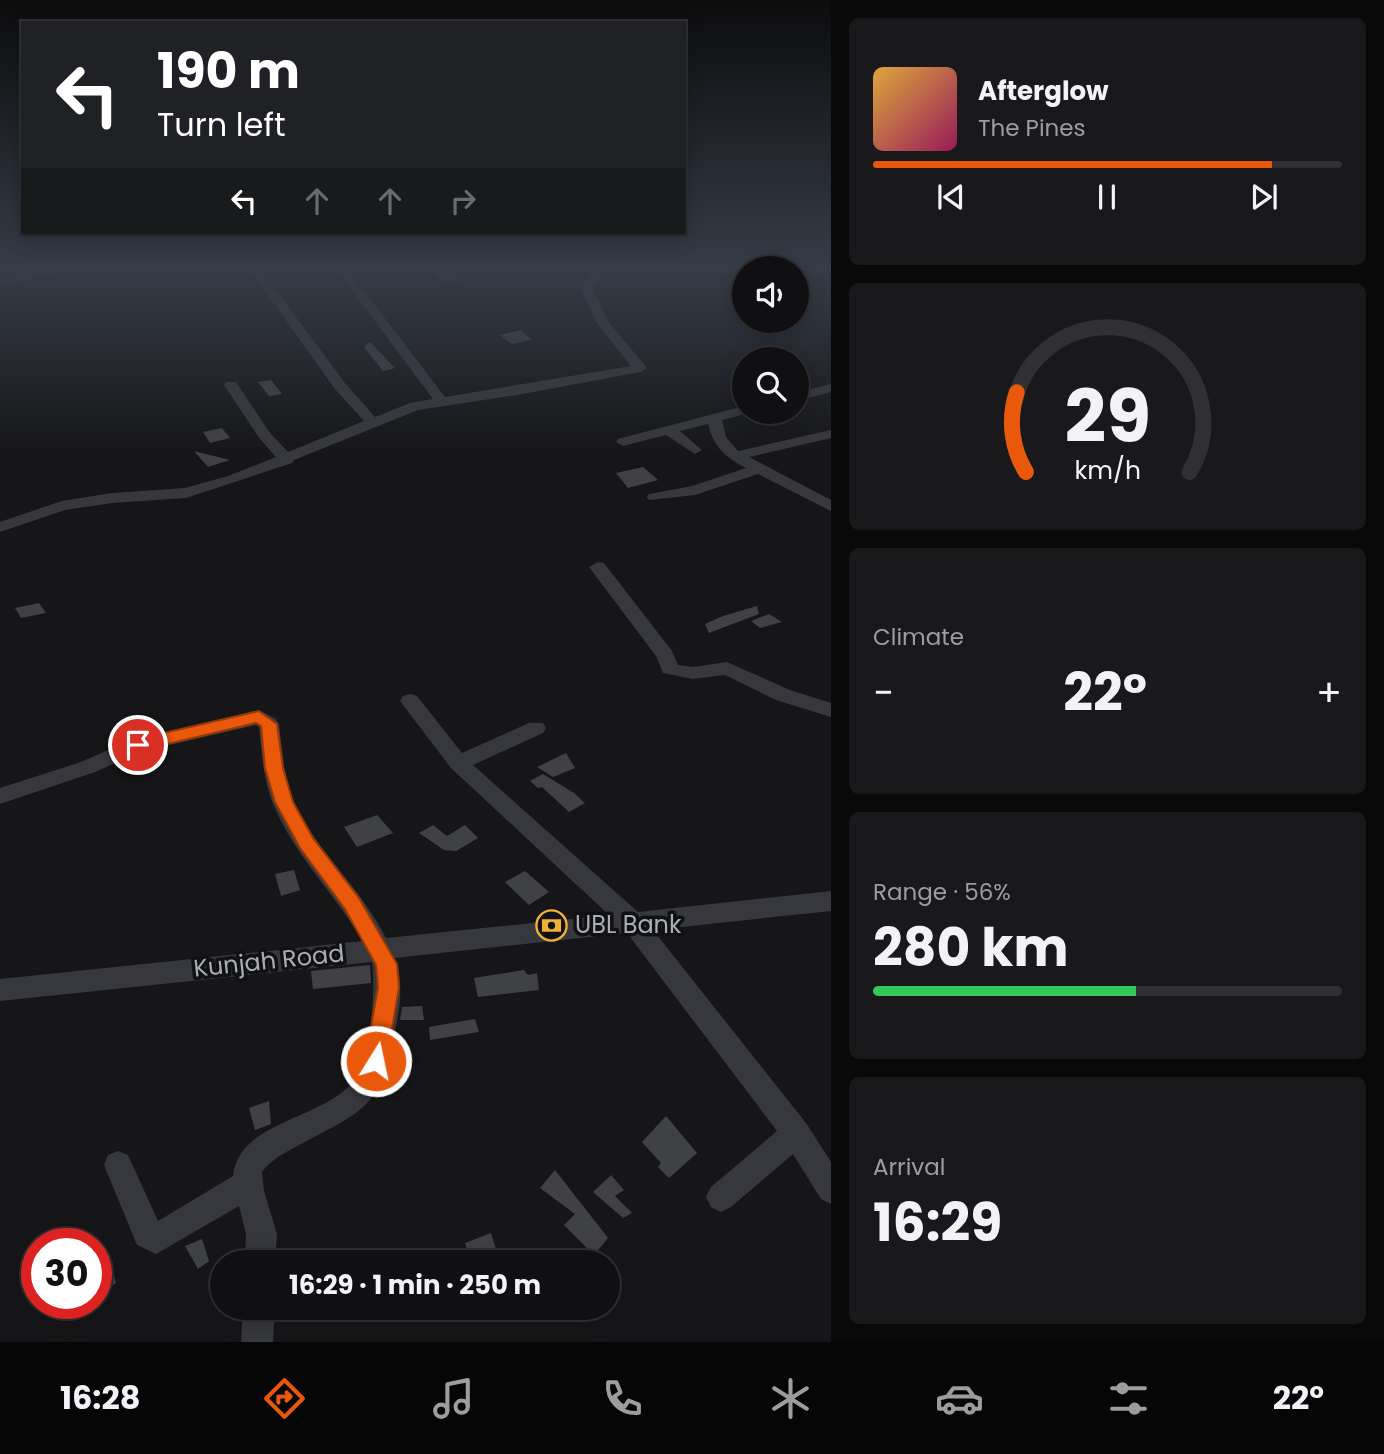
<!DOCTYPE html>
<meta charset="utf-8">
<style>
:root{--surface:#101012;--page:#19191b;--text:#f1f3f6;--muted:#9c9d9f;--line:#303032;--accent:#ea580c}
body{margin:0;font-family:Poppins,sans-serif;background:var(--page);color:var(--text);height:100vh;display:flex;flex-direction:column;font-size:26px;white-space:nowrap}
*{box-sizing:border-box;margin:0}
p{font-size:23px;color:var(--muted)}
.icon{flex:none;width:38px;height:38px;fill:none;stroke:currentColor;stroke-width:2;stroke-linecap:round;stroke-linejoin:round}
.map{position:relative;flex:1;overflow:hidden}
.sheet{display:flex;flex-direction:column;gap:18px;padding:18px;background:#09090a;width:553px}
.sheet>*{flex:none}
.hud{position:absolute;left:21px;top:21px;width:665px;height:214px;border-radius:0px;box-shadow:0 4px 18px #0003,0 0 0 2px var(--line);background:#202124;color:#fff;overflow:hidden}
.controls{position:absolute;left:732px;top:256px;display:grid;gap:14px}
.controls a{display:grid;place-items:center;width:77px;height:77px;border-radius:50%;background:var(--surface);box-shadow:0 4px 18px #0003,0 0 0 2px var(--line);font-size:35px}
.speed{position:absolute;left:21px;top:1228px;display:flex;gap:14px;font-size:35px;font-weight:700;text-align:center}
.speed>*{display:grid;place-content:center;width:91px;height:91px;border-radius:50%;background:var(--surface);box-shadow:0 4px 18px #0003,0 0 0 2px var(--line);line-height:1}
.speed .limit{border:10px solid #d22;background:#fff;color:#111}
.pin{position:absolute;display:grid;place-items:center;width:60px;height:60px;color:#fff;margin:-30px;border:4px solid #fff;border-radius:50%;box-shadow:0 2px 7px #0007}
.me{position:absolute;width:77px;margin:-38px;rotate:10deg;stroke-linejoin:round;filter:drop-shadow(0 0 5px #0008)}
.turn{display:flex;align-items:center;gap:24px;height:147px;padding:0 21px;font-size:32px}
.turn .icon{width:91px;height:91px;stroke-width:2.5}
.turn b{display:block;font-size:49px;line-height:60px}
.lanes{display:flex;align-items:center;height:66px;padding:0 21px;background:#0003;justify-content:center;gap:35px;direction:ltr}
.lanes .off{opacity:.35}
.big{font-size:52px;font-weight:700;line-height:1.1}
.sheet .card{flex:1;display:flex;flex-direction:column;justify-content:center;gap:10px;min-width:0;padding:0 24px;border-radius:10px;background:var(--page)}
.sheet .dial{align-items:center;gap:0}
.dial svg{height:182px;overflow:visible;fill:none;stroke:var(--line);stroke-width:7;stroke-linecap:round;text-anchor:middle}
.dial text{fill:var(--text);stroke:none}
.song{display:flex;align-items:center;gap:21px}
.cover{width:84px;height:84px;border-radius:10px;background:linear-gradient(135deg,hsl(40 70% 55%),hsl(330 70% 35%))}
.played{height:7px;border-radius:4px;background:linear-gradient(90deg,var(--accent) 85%,var(--line) 85%)}
.keys{display:flex;justify-content:space-around;direction:ltr}
.heat{display:flex;justify-content:space-between;align-items:center;font-size:38px;direction:ltr}
.charge{height:10px;border-radius:5px;background:linear-gradient(90deg,#34c759 56%,var(--line) 0)}
.trip{position:absolute;left:210px;top:1250px;width:410px;height:70px;border-radius:35px;background:var(--surface);box-shadow:0 4px 18px #0003,0 0 0 2px var(--line);font-weight:700;line-height:70px;text-align:center}
.menu{display:flex;height:112px;justify-content:space-around;align-items:center;background:#060607;color:var(--muted)}
.menu .icon{width:49px;height:49px}
.menu .on{color:var(--accent)}
.menu b{font-size:32px;color:var(--text)}
main{display:flex;flex:1;min-height:0}
.map>svg:first-child{display:block}
</style>
<main>
<div class="map">
<svg width="831" height="1342" viewBox="0 0 831 1342">
<rect width="100%" height="100%" fill="#161618"/>
<!-- building -->
<g fill="#404145">
<polygon points="424,266 440,266 461,281 445,284"/>
<polygon points="521,330 532,340 512,344 500,335"/>
<polygon points="370,342 395,368 383,371 364,347"/>
<polygon points="271,380 282,394 269,396 258,382"/>
<polygon points="222,428 230,438 210,443 203,432"/>
<polygon points="194,451 230,460 208,467"/>
<polygon points="643,467 658,480 628,488 616,473"/>
<polygon points="39,603 46,613 21,618 15,608"/>
<polygon points="757,606 759,614 709,633 705,624 723,616"/>
<polygon points="769,614 782,622 760,628 751,621"/>
<polygon points="566,753 575,768 553,777 537,767"/>
<polygon points="543,774 574,793 585,803 569,812 542,787 538,788 530,781"/>
<polygon points="377,815 393,833 357,847 344,827"/>
<polygon points="433,825 447,836 465,825 478,838 456,851 444,850 419,833"/>
<polygon points="294,870 300,890 281,896 275,874"/>
<polygon points="525,871 549,892 529,905 505,882"/>
<polygon points="370,965 371,983 313,989 311,971"/>
<polygon points="524,970 528,975 537,973 539,990 478,997 474,978"/>
<polygon points="422,1006 424,1020 400,1020 402,1007"/>
<polygon points="475,1019 479,1032 430,1040 429,1027"/>
<polygon points="269,1101 271,1124 255,1130 249,1108"/>
<polygon points="666,1116 697,1153 669,1178 658,1167 661,1163 642,1142"/>
<polygon points="555,1170 608,1238 594,1255 564,1225 575,1214 540,1188"/>
<polygon points="611,1175 624,1190 615,1196 632,1213 623,1218 593,1192"/>
<polygon points="491,1233 500,1262 489,1262 486,1254 470,1260 465,1243"/>
<polygon points="202,1239 209,1261 198,1269 185,1246"/>
<polygon points="111,1264 116,1283 96,1297 96,1274"/>
</g>
<g fill="none" stroke-linecap="round" stroke-linejoin="round">
<!-- minor -->
<g fill="#37383d" fill-rule="evenodd">
<polygon points="59,266 78,266 0,287 0,279"/>
<polygon points="244,266 256,266 261,270 345,383 375,417 410,403 433,399 334,266 346,268 383,266 382,268 351,274 445,397 631,366 596,322 581,289 593,266 604,266 593,289 608,321 647,368 640,372 517,395 418,410 294,460 292,463 186,498 112,503 65,510 0,532 0,522 62,501 112,493 185,488 228,476 276,457 260,439 224,385 226,382 236,382 270,433 288,452 364,421 335,389 253,274"/>
<polygon points="831,384 831,392 796,401 796,393"/>
<path d="M744 406V411H750L749 413 722 420 726 437 738 451 831 430V438L749 457 831 500V511L758 474 695 495 649 500 647 497 649 494 692 486 746 468C726 458 713 446 708 424L680 431 702 450 695 454 666 435 623 446 616 442 618 439Z"/>
<polygon points="598,562 604,563 672,651 678,665 693,667 727,662 790,690 831,703 831,717 776,700 725,675 693,679 663,673 656,656 589,567"/>
<path d="M410 694 417 696 462 753 529 723H543L546 728 543 733 473 765 638 912 831 891V911L653 930 806 1123 831 1162V1204L821 1199 793 1154 731 1207 721 1212 711 1207 706 1197 711 1187 777 1131 627 933 395 958C404 982 400 1008 395 1032 380 1108 365 1110 301 1144 288 1151 271 1159 262 1172L264 1191 277 1234 275 1262H245L246 1234 239 1206 156 1254 137 1245 104 1165 108 1155 118 1151 128 1155 158 1221 233 1176C238 1122 322 1119 352 1083 371 1060 376 991 372 962L0 1001V979L363 941C335 894 292 853 272 801 263 778 262 752 259 727L256 725 143 751 95 772 0 804V788L81 762 131 740 259 710 276 719 279 724C282 750 284 779 295 804 318 853 362 889 386 938L609 915 451 768 400 701 403 696Z"/>
<polygon points="243,1307 275,1307 273,1342 241,1342"/>
</g>
</g>
<!-- sky -->
<linearGradient id="sky" x2="0" y2="1"><stop stop-color="#0c0c0d"/><stop offset="0.59" stop-color="#363c48"/><stop offset="1" stop-color="#363c48" stop-opacity="0"/></linearGradient>
<rect width="831" height="454" fill="url(#sky)"/>
<!-- route -->
<polygon fill="#ea580c" stroke="#983908" stroke-width="2" points="259,711 277,724 283,768 293,802 313,838 359,898 397,964 399,987 387,1061 384,1068 376,1071 368,1068 365,1061 378,987 376,965 345,909 300,848 275,802 265,768 261,726 256,723 138,751 129,745 138,739"/>
<!-- icons -->
<defs>
<symbol id="bank-ring" viewBox="-11 -11 22 22"><circle r="9.5" fill="#111113" stroke="#f2b134" stroke-width="1.5"/><path d="M-6-4H6V4H-6ZM0-2.3a2.3 2.3 0 1 0 0 4.6a2.3 2.3 0 1 0 0-4.6Z" fill="#f2b134"/></symbol>
</defs>
<g fill-rule="evenodd">
<use href="#bank-ring" x="534" y="908" width="35" height="35"/>
</g>
<g text-anchor="middle" stroke-width="7" stroke-linejoin="round" paint-order="stroke">
<!-- near-poi labels -->
<g font-size="24" fill="#a8adb8" stroke="#111113" text-anchor="start">
<text x="575" y="933">UBL Bank</text>
</g>
<!-- near-street labels -->
<g font-size="24" fill="#a8adb8" stroke="#111113">
<text transform="translate(269 961) rotate(-6)" y="8">Kunjah Road</text>
</g>
</g>
</svg>
<div class="controls">
<a><svg class="icon" aria-label="sound" viewBox="0 0 24 24"><path d="M4 9h4l5-4v14l-5-4H4zM17 9q2 3 0 6"/></svg></a>
<a><svg class="icon" aria-label="search" viewBox="0 0 24 24"><circle cx="10" cy="10" r="6"/><path d="M15 15l6 6"/></svg></a>
</div>
<div class="speed"><div class="limit">30</div></div>
<div class="pin" style="left:138px;top:745px;background:#d93025"><svg class="icon" aria-label="arrive" viewBox="0 0 24 24"><path d="M6 21V4h12l-3 4 3 4H6"/></svg></div>
<svg class="me" style="left:376px;top:1061px" viewBox="-20 -20 40 40"><circle r="17" fill="#ea580c" stroke="#fff" stroke-width="3"/><path d="M0-11L8 9 0 5-8 9z" fill="#fff"/></svg>
<div class="trip">16:29 · 1 min · 250 m</div>
<div class="hud">
<div class="turn"><svg class="icon" aria-label="left" viewBox="0 0 24 24"><path d="M17 20v-9H6M10 6l-5 5 5 5"/></svg><div><b>190 m</b>Turn left</div></div>
<div class="lanes"><svg class="icon" aria-label="left" viewBox="0 0 24 24"><path d="M17 20v-9H6M10 6l-5 5 5 5"/></svg><svg class="icon off" aria-label="ahead" viewBox="0 0 24 24"><path d="M12 20V5M6 11l6-6 6 6"/></svg><svg class="icon off" aria-label="ahead" viewBox="0 0 24 24"><path d="M12 20V5M6 11l6-6 6 6"/></svg><svg class="icon off" aria-label="right" viewBox="0 0 24 24"><path d="M7 20v-9h11M14 6l5 5-5 5"/></svg></div>
</div>
</div>
<section class="sheet">
<div class="card">
<div class="song"><i class="cover"></i><div><b>Afterglow</b><p>The Pines</p></div></div>
<div class="played"></div>
<div class="keys"><svg class="icon" aria-label="previous" viewBox="0 0 24 24"><path d="M18 5L8 12l10 7zM5 5v14"/></svg><svg class="icon" aria-label="pause" viewBox="0 0 24 24"><path d="M8 5v14M16 5v14"/></svg><svg class="icon" aria-label="next" viewBox="0 0 24 24"><path d="M6 5l10 7-10 7zM19 5v14"/></svg></div>
</div>
<div class="card dial"><svg viewBox="0 0 100 80">
<path d="M14 69A42 42 0 1 1 86 69"/>
<path d="M14 69A42 42 0 0 1 10 34" stroke="#ea580c"/>
<text x="50" y="56" font-size="32" font-weight="700">29</text>
<text x="50" y="72" font-size="11">km/h</text>
</svg></div>
<div class="card"><p>Climate</p>
<div class="heat"><a>−</a><b class="big">22°</b><a>+</a></div>
</div>
<div class="card"><p>Range · 56%</p><b class="big">280 km</b><div class="charge"></div></div>
<div class="card"><p>Arrival</p><b class="big">16:29</b></div>
</section>
</main>
<nav class="menu">
<b>16:28</b>
<svg class="icon on" aria-label="directions" viewBox="0 0 24 24"><path d="M12 3l9 9-9 9-9-9zM9 14v-3h6M13 9l2 2-2 2"/></svg>
<svg class="icon" aria-label="music" viewBox="0 0 24 24"><path d="M9 18V5l10-2v13"/><circle cx="6" cy="18" r="3"/><circle cx="16" cy="16" r="3"/></svg>
<svg class="icon" aria-label="phone" viewBox="0 0 24 24"><path d="M5 4h4l2 5-3 2q2 4 5 5l2-3 5 2v4C11 20 4 13 5 4z"/></svg>
<svg class="icon" aria-label="climate" viewBox="0 0 24 24"><path d="M12 3v18M4 7l16 10M4 17L20 7"/></svg>
<svg class="icon" aria-label="car" viewBox="0 0 24 24"><path d="M5 17H2v-5l4-1 3-4h7l3 4 3 1v5h-3M9 17h6M6 11h13"/><circle cx="7" cy="17" r="2"/><circle cx="17" cy="17" r="2"/></svg>
<svg class="icon" aria-label="filters" viewBox="0 0 24 24"><path d="M4 7h16M4 17h16"/><circle cx="9" cy="7" r="2"/><circle cx="15" cy="17" r="2"/></svg>
<b>22°</b>
</nav>
